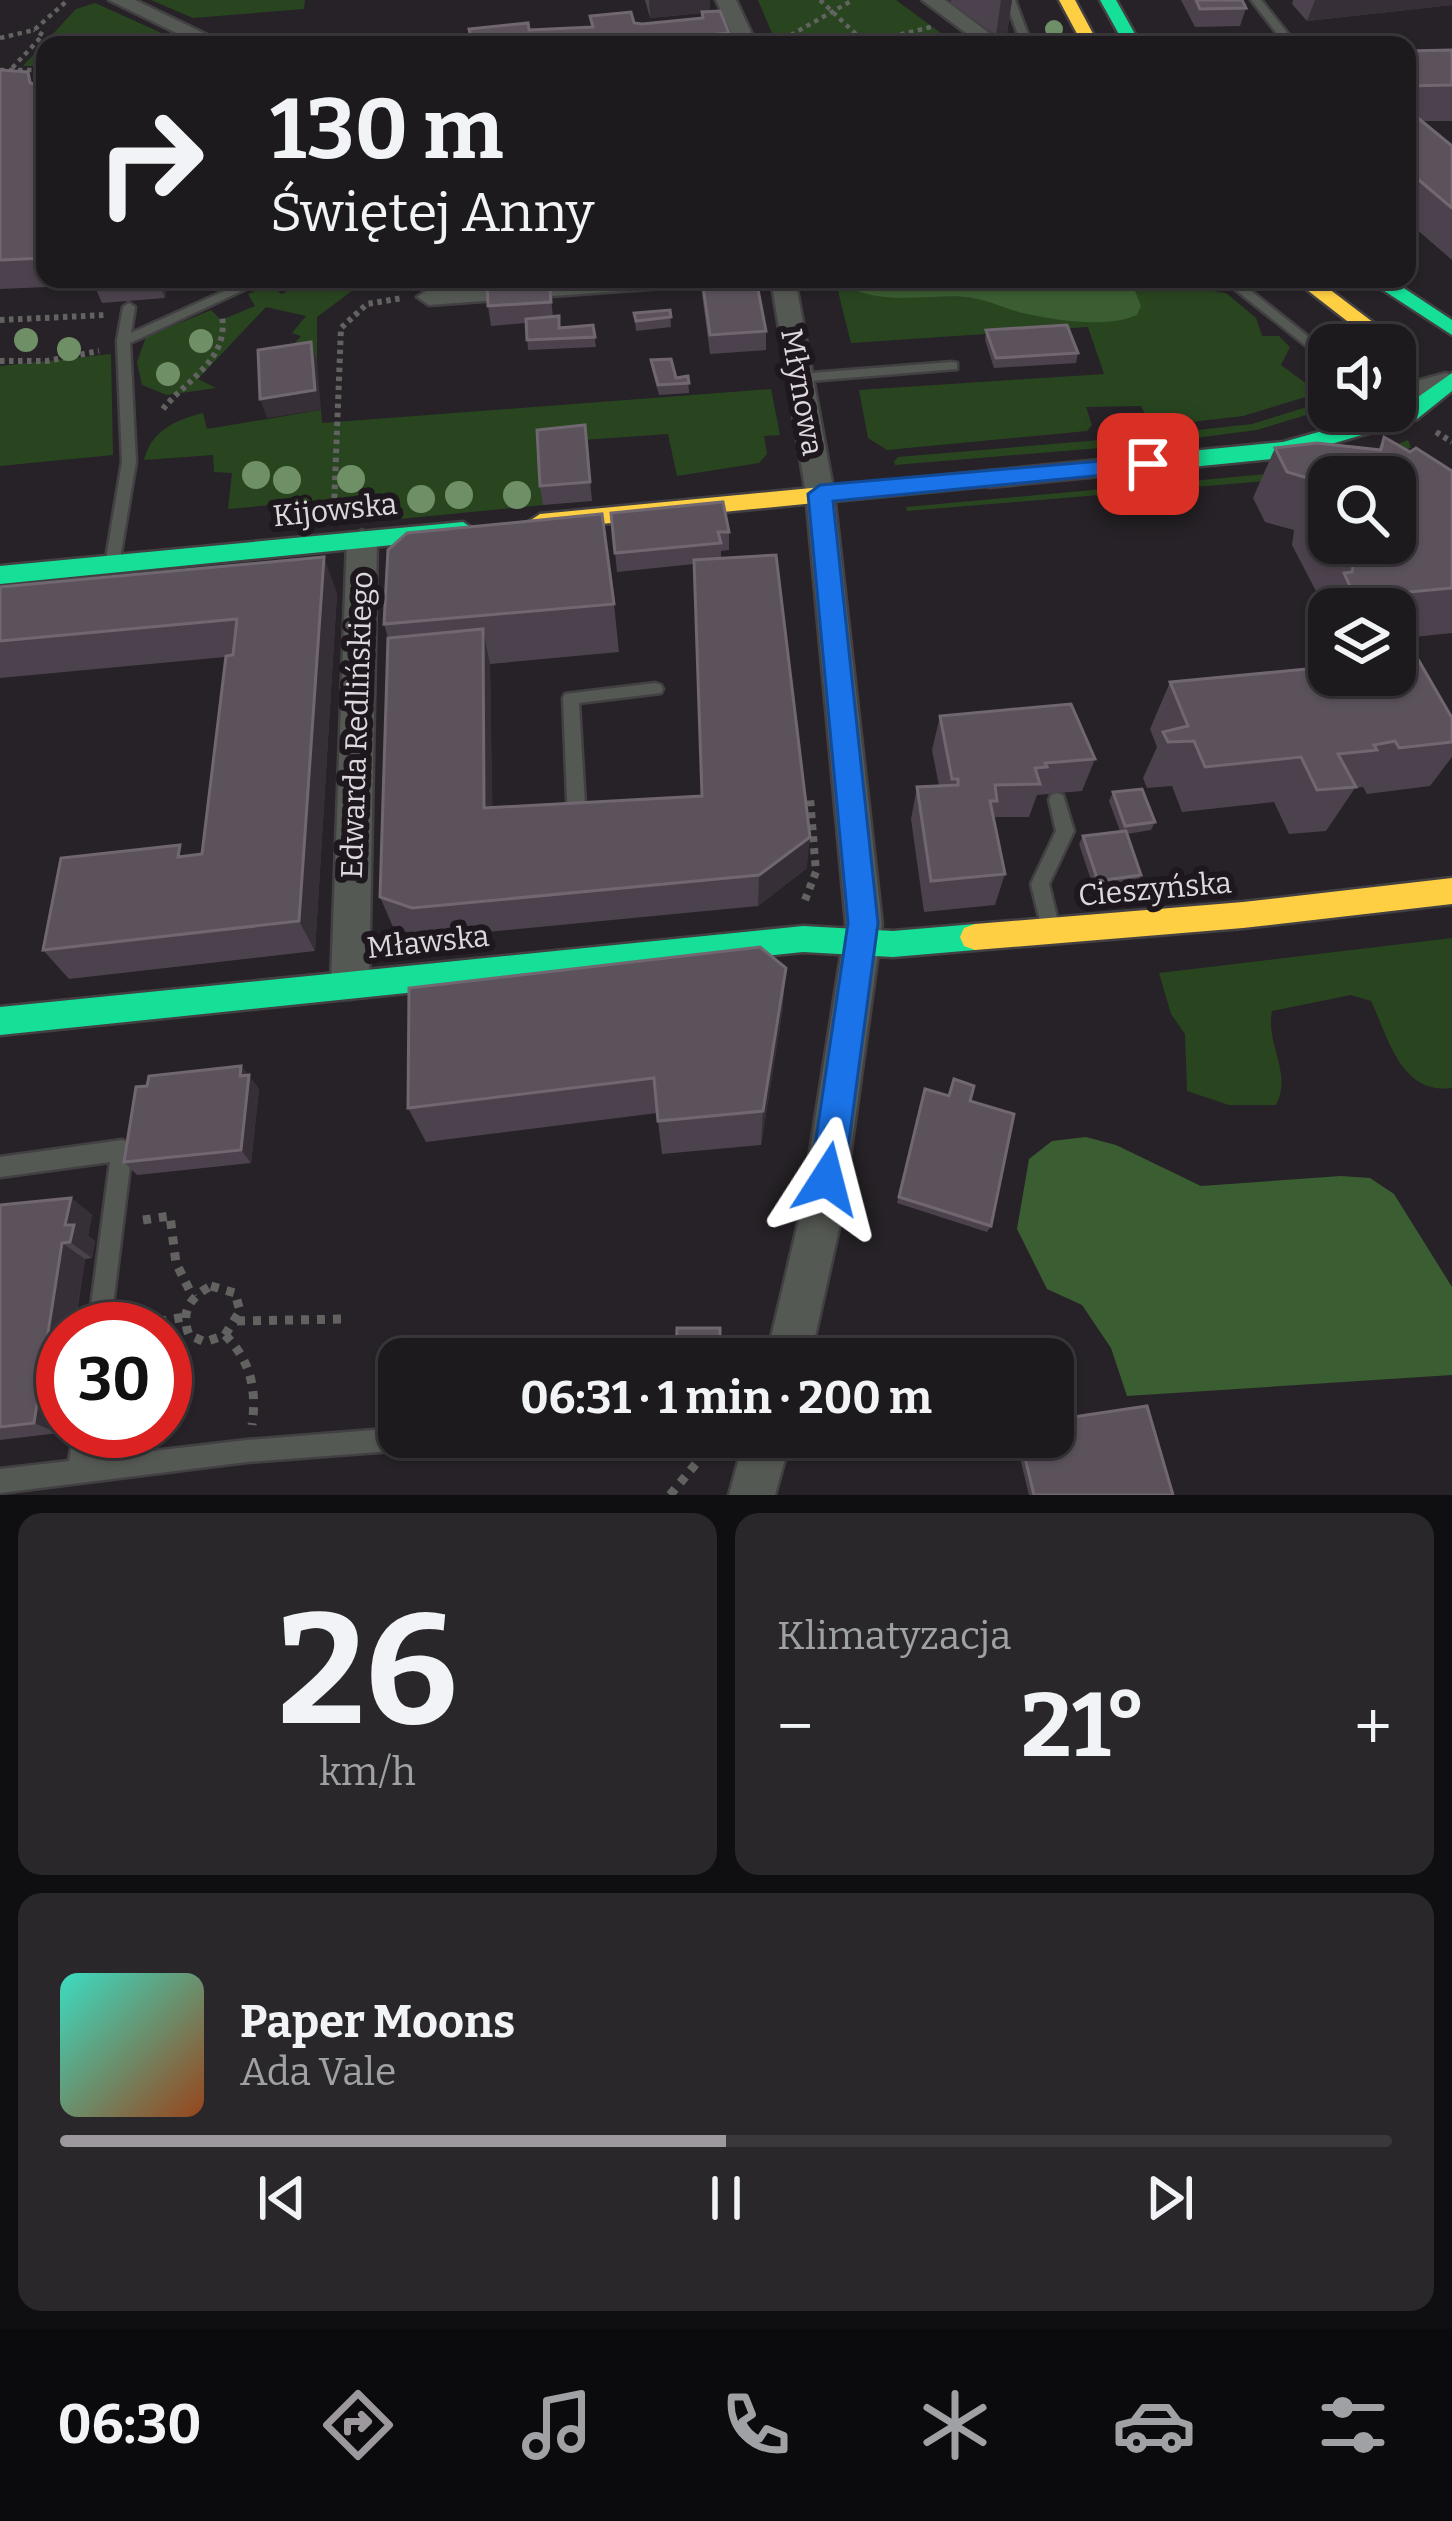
<!DOCTYPE html>
<html lang="pl">
<meta charset="utf-8">
<style>
:root{--surface:#1c1a1d;--page:#29272a;--text:#f1f3f6;--muted:#a0a1a4;--line:#3a383b;--accent:#9c989d}
body{margin:0;font-family:Bitter,serif;background:var(--page);color:var(--text);height:100vh;display:flex;flex-direction:column;font-size:45px;white-space:nowrap}
*{box-sizing:border-box;margin:0}
p{font-size:39px;color:var(--muted)}
.icon{flex:none;width:66px;height:66px;fill:none;stroke:currentColor;stroke-width:2;stroke-linecap:round;stroke-linejoin:round}
.map{position:relative;height:1495px;overflow:hidden}
.drawer{display:flex;flex-direction:column;gap:18px;padding:18px;background:#0f0e10;flex:1}
.drawer>*{flex:none}
.hud{position:absolute;left:36px;top:36px;width:1380px;height:252px;border-radius:24px;box-shadow:0 3px 9px #0004,0 0 0 3px var(--line);background:#1c1a1d;color:var(--text);overflow:hidden}
.tools{position:absolute;left:1308px;top:324px;display:grid;gap:24px}
.tools a{display:grid;place-items:center;width:108px;height:108px;border-radius:24px;background:var(--surface);box-shadow:0 3px 9px #0004,0 0 0 3px var(--line);font-size:60px}
.speed{position:absolute;left:36px;top:1302px;display:flex;gap:24px;font-size:60px;font-weight:700;text-align:center}
.speed>*{display:grid;place-content:center;width:156px;height:156px;border-radius:50%;background:var(--surface);box-shadow:0 3px 9px #0004,0 0 0 3px var(--line);line-height:1}
.speed .limit{border:18px solid #d22;background:#fff;color:#111}
.pin{position:absolute;display:grid;place-items:center;width:102px;height:102px;color:#fff;margin:-51px;border-radius:24px;box-shadow:0 6px 18px #0006}
.me{position:absolute;width:132px;margin:-66px;rotate:9deg;stroke-linejoin:round;filter:drop-shadow(0 0 9px #0008)}
.turn{display:flex;align-items:center;gap:42px;height:252px;padding:0 36px;font-size:54px}
.turn .icon{width:156px;height:156px;stroke-width:2.5}
.turn b{display:block;font-size:84px;line-height:102px}
.big{font-size:90px;font-weight:700;line-height:1.1}
.drawer .widget{flex:1;display:flex;flex-direction:column;justify-content:center;gap:18px;min-width:0;padding:0 42px;border-radius:24px;background:var(--page)}
.drawer .dial{align-items:center;gap:0}
.dial b{font-size:156px;line-height:1}
.song{display:flex;align-items:center;gap:36px}
.cover{width:144px;height:144px;border-radius:18px;background:linear-gradient(135deg,hsl(170 70% 55%),hsl(20 70% 35%))}
.played{height:12px;border-radius:6px;background:linear-gradient(90deg,var(--accent) 50%,var(--line) 50%)}
.keys{display:flex;justify-content:space-around;direction:ltr}
.heat{display:flex;justify-content:space-between;align-items:center;font-size:66px;direction:ltr}
.drawer .tiles{flex:1;display:grid;gap:18px;grid-template-columns:1fr 1fr}
.widget:last-child{grid-column:span 2}
.trip{position:absolute;left:378px;top:1338px;width:696px;height:120px;border-radius:24px;background:var(--surface);box-shadow:0 3px 9px #0004,0 0 0 3px var(--line);font-weight:700;line-height:120px;text-align:center}
.menu{display:flex;height:192px;justify-content:space-around;align-items:center;background:#0b0a0c;color:var(--muted)}
.menu .icon{width:84px;height:84px}
.menu .active{color:var(--accent)}
.menu b{font-size:54px;color:var(--text)}
.map>svg:first-child{display:block}
</style>
<div class="map">
<svg width="1452" height="1495" viewBox="0 0 1452 1495">
<rect width="100%" height="100%" fill="#262227"/>
<!-- green -->
<g fill="#284520">
<polygon points="151,0 305,0 304,9 193,18"/>
<polygon points="758,0 896,0 957,45 777,45"/>
<polygon points="95,3 166,35 165,44 45,45 45,66 23,66 76,9"/>
<polygon points="308,279 368,279 317,317 317,361 293,365 290,348 301,336 292,333 306,316 266,307 198,379 216,388 167,395 142,385 137,362 146,337 211,310 221,320 255,306 248,294 267,285 282,294"/>
<path d="M835 279C875 302 918 295 963 297 1018 299 1082 338 1137 314L1126 285 1101 279H1204L1213 291 1226 293 1256 318 1262 336H1279L1290 347 1281 365 1319 393 1243 416 1157 426 1148 421 1141 406 1086 407 1092 425 1087 431 887 450 868 438 859 390 1104 374 1088 327 851 343Z"/>
<polygon points="111,354 113,455 0,466 0,366"/>
<path d="M771 389 780 435 764 436 767 454 759 463 677 476 668 434 540 443 543 505 389 520V494L228 509 232 473 214 472 213 455 144 460C151 431 175 420 203 413L207 429 321 410 322 423Z"/>
<polygon points="1329,400 1329,408 1257,430 1149,444 1142,436 1252,424"/>
<polygon points="1112,439 1112,447 895,465 894,462 898,457"/>
<polygon points="1408,440 1411,448 1291,479 907,511 906,507 1288,472 1370,455"/>
<path d="M1452 938V1088C1401 1095 1389 1039 1371 1001L1351 995 1272 1011C1265 1044 1293 1073 1276 1105H1229L1187 1091 1185 1034 1171 1014 1159 973Z"/>
</g>
<!-- forest -->
<g fill="#3b5d32">
<path d="M838 279H1101L1135 291 1141 306 1137 315C1106 328 1060 321 1027 314 1006 310 986 298 964 297 925 294 870 308 838 279Z"/>
<polygon points="1086,1137 1116,1145 1201,1186 1341,1176 1370,1178 1394,1194 1452,1287 1452,1375 1127,1396 1111,1348 1082,1305 1047,1289 1017,1229 1029,1159 1052,1141"/>
</g>
<g fill="none" stroke-linecap="round" stroke-linejoin="round">
<defs>
<g id="lane">
<polygon points="1005,0 1015,0 1032,45 1022,45"/>
<polygon points="1251,0 1261,0 1293,40 1293,44 1249,45 1254,42 1282,40"/>
<polygon points="251,279 267,279 130,343 136,462 119,565 117,569 107,569 105,565 122,462 117,341 123,307 129,303 135,307 131,333"/>
<polygon points="1222,279 1236,279 1329,353 1329,364"/>
<polygon points="952,362 957,363 957,369 798,382 791,378 798,374"/>
<polygon points="655,683 661,685 663,689 661,693 579,703 586,823 583,828 577,830 571,828 568,823 563,698 565,694"/>
<polygon points="1057,793 1063,795 1074,831 1049,884 1060,930 1057,936 1051,938 1045,936 1042,930 1031,884 1056,831 1049,800 1051,795"/>
<polygon points="122,1140 129,1143 132,1150 110,1329 88,1329 110,1162 0,1177 0,1157"/>
<polygon points="399,1428 399,1437 442,1437 439,1445 431,1448 247,1462 0,1493 0,1469 69,1461 74,1431 96,1431 93,1458 247,1440"/>
</g>
<g id="street">
<polygon points="109,0 135,0 228,45 201,45"/>
<polygon points="716,0 736,0 757,45 737,45"/>
<polygon points="922,0 945,0 1005,45 982,45"/>
<polygon points="581,279 701,279 689,286 429,305 417,297 429,289"/>
<polygon points="771,279 795,279 834,494 882,924 842,1215 810,1359 766,1359 800,1215 846,924 806,494"/>
<polygon points="1446,373 1452,375 1452,389 1395,405 1395,387"/>
<polygon points="362,530 377,541 369,982 363,994 350,999 337,994 331,982 347,541"/>
<polygon points="745,1437 791,1437 775,1495 729,1495"/>
</g>
<g id="fast">
<polygon points="1100,0 1116,0 1141,45 1125,45"/>
<polygon points="1366,279 1390,279 1452,320 1452,335"/>
<polygon points="1452,373 1452,391 1417,419 1283,458 989,487 977,479 989,471 1283,442 1401,409"/>
<polygon points="463,522 475,530 463,538 0,584 0,566"/>
<polygon points="975,924 986,928 990,937 986,946 975,950 893,957 803,952 0,1035 0,1007 803,926 893,931"/>
</g>
<g id="slow">
<polygon points="1059,0 1075,0 1099,45 1083,45"/>
<polygon points="1293,279 1316,279 1403,345 1395,351 1395,345 1378,345"/>
<polygon points="989,471 1001,479 997,485 540,530 528,522 540,514"/>
<polygon points="1452,878 1452,904 1243,928 975,950 964,946 960,937 964,928 975,924 1243,902"/>
</g>
</defs>
<!-- lane casing -->
<use href="#lane" stroke="#424043" stroke-width="5"/>
<!-- street casing -->
<use href="#street" stroke="#424043" stroke-width="5"/>
<!-- fast casing -->
<use href="#fast" stroke="#424043" stroke-width="5"/>
<!-- slow casing -->
<use href="#slow" stroke="#424043" stroke-width="5"/>
<!-- path-far3 -->
<g stroke="#626361" stroke-width="4.5" stroke-dasharray="4.5 4.5" stroke-linecap="butt">
<polyline points="820,0 858,36"/>
<polyline points="0,38 34,30 68,0"/>
<polyline points="874,41 931,27"/>
<polyline points="775,44 853,0"/>
<polyline points="844,45 858,36 874,41 870,45"/>
<polyline points="0,70 45,70"/>
<polyline points="0,81 43,35 34,30"/>
</g>
<!-- path-far2 -->
<g stroke="#626361" stroke-width="6" stroke-dasharray="4.5 4.5" stroke-linecap="butt">
<polyline points="0,320 106,315"/>
<polyline points="0,361 47,361 99,351"/>
<path d="M163 409C187 379 229 360 222 316"/>
<polyline points="1436,432 1452,442"/>
<polyline points="334,507 341,328 367,304 403,298"/>
</g>
<!-- path-far1 -->
<polyline stroke="#626361" stroke-width="8" stroke-dasharray="6 6" stroke-linecap="butt" points="805,900 816,872 810,798"/>
<!-- path -->
<g stroke="#626361" stroke-width="9" stroke-dasharray="8 8" stroke-linecap="butt">
<polyline points="143,1220 170,1216 176,1263 193,1297"/>
<path d="M211 1286 235 1293 240 1311 225 1335 205 1342 189 1335C180 1312 190 1297 211 1286Z"/>
<polyline points="237,1321 346,1319"/>
<polyline points="127,1327 184,1317"/>
<path d="M225 1335C251 1361 257 1390 252 1425"/>
<polyline points="670,1495 718,1437"/>
</g>
<!-- lane -->
<use href="#lane" fill="#555953" fill-rule="evenodd"/>
<!-- street -->
<use href="#street" fill="#555953" fill-rule="evenodd"/>
<!-- fast -->
<use href="#fast" fill="#16e098" fill-rule="evenodd"/>
<!-- slow -->
<use href="#slow" fill="#ffcf43" fill-rule="evenodd"/>
</g>
<!-- trees -->
<g fill="#6f8f67">
<circle cx="1054" cy="29" r="9"/>
<circle cx="26" cy="340" r="12"/>
<circle cx="201" cy="341" r="12"/>
<circle cx="69" cy="349" r="12"/>
<circle cx="168" cy="374" r="12"/>
<circle cx="256" cy="475" r="14"/>
<circle cx="351" cy="479" r="14"/>
<circle cx="287" cy="480" r="14"/>
<circle cx="459" cy="495" r="14"/>
<circle cx="517" cy="495" r="14"/>
<circle cx="421" cy="499" r="14"/>
</g>
<!-- wall -->
<g fill="#4c424d" fill-rule="evenodd">
<polygon points="645,0 710,0 710,12 729,33 729,45 471,45 469,29 529,30 591,27 590,16 642,24 702,18 702,13 650,18"/>
<polygon points="951,0 1012,0 1007,33 996,35 950,3"/>
<polygon points="1181,0 1242,0 1246,8 1240,26 1195,27"/>
<polygon points="1293,0 1452,0 1452,5 1307,21 1292,4"/>
<polygon points="1452,50 1452,121 1422,121 1452,146 1452,260 1407,221 1407,51"/>
<polygon points="0,70 28,72 33,84 45,87 45,279 224,279 224,281 167,284 165,298 102,303 94,285 0,289"/>
<polygon points="549,279 553,317 560,328 593,325 596,347 528,350 526,323 491,326 488,306"/>
<polygon points="700,279 756,279 766,331 766,350 710,354"/>
<polygon points="670,310 671,327 636,331 634,313"/>
<polygon points="986,330 1078,353 1076,363 994,368 985,340"/>
<polygon points="651,360 676,378 688,376 689,393 659,395 652,370"/>
<polygon points="585,425 592,501 543,505 540,486"/>
<path d="M1384 437 1410 452 1452 471V633L1395 639V609H1329L1328 645 1317 622 1329 599 1318 595 1292 545 1294 530 1265 522 1253 498 1275 448 1378 450ZM1329 477 1395 543H1329Z"/>
<polygon points="611,513 729,532 729,550 721,551 721,558 807,868 758,906 424,938 393,927 380,897 388,638 384,624 614,604 619,652 490,664 492,808 702,796 694,564 617,572"/>
<polygon points="0,587 337,593 315,951 69,979 43,950 187,856 202,854 225,657 0,678"/>
<polygon points="1343,675 1395,675 1452,718 1452,757 1430,786 1367,794 1363,787 1355,788 1326,831 1289,834 1274,802 1182,812 1172,786 1147,788 1143,778 1157,747 1150,729 1170,682 1341,679"/>
<polygon points="940,716 1095,759 1082,791 1037,795 1029,817 993,817 1005,874 995,905 924,912 911,819 917,787 939,786 932,750"/>
<polygon points="1113,792 1155,822 1151,830 1127,834 1141,875 1137,884 1094,889 1079,844 1083,836 1120,831 1109,801"/>
<polygon points="783,1007 761,1145 662,1154 657,1113 426,1142 408,1108"/>
<polygon points="241,1066 259,1089 251,1163 137,1175 124,1162"/>
<polygon points="925,1089 970,1101 991,1226 987,1232 897,1203"/>
<polygon points="71,1198 92,1215 88,1236 95,1241 92,1258 85,1259 59,1433 0,1440 0,1205"/>
<polygon points="1015,1437 1053,1437 1173,1495 1029,1495"/>
</g>
<!-- shaded-wall -->
<g fill="#362f37">
<polygon points="649,0 710,0 710,12 650,18"/>
<polygon points="1001,0 1012,0 1007,33 996,35"/>
<polygon points="1315,0 1452,0 1452,5 1307,21"/>
<polygon points="157,279 165,279 167,284 165,298"/>
<polygon points="311,342 317,361 321,410 267,418 260,399"/>
<polygon points="324,557 337,593 315,951 299,921"/>
<polygon points="483,629 490,664 493,840 484,808"/>
<polygon points="810,837 807,868 758,906 759,875"/>
<polygon points="786,968 783,1007 761,1145 763,1111"/>
<polygon points="241,1066 259,1089 251,1163 241,1150"/>
<polygon points="71,1198 92,1215 88,1236 95,1241 92,1258 70,1242 65,1225"/>
<polygon points="62,1243 85,1259 74,1329 63,1329 63,1408 59,1433 34,1423"/>
</g>
<!-- building -->
<g fill="#5b525c" stroke="#706770" stroke-width="3">
<polygon points="1196,0 1242,0 1246,8 1200,9"/>
<polygon points="720,11 729,33 606,45 473,45 469,29 528,23 529,30 593,27 590,16 631,12 634,23 642,24 703,18 702,12"/>
<polygon points="1452,50 1452,85 1407,86 1407,51"/>
<polygon points="0,70 28,72 30,83 45,87 45,258 0,260"/>
<polygon points="1407,109 1452,146 1452,208 1407,170"/>
<polygon points="519,279 549,279 551,302 488,306 487,281"/>
<polygon points="702,279 756,279 766,331 710,335"/>
<polygon points="670,310 671,317 636,321 634,313"/>
<polygon points="559,316 559,328 593,325 595,337 527,340 526,319"/>
<polygon points="1067,325 1078,353 996,358 986,330"/>
<polygon points="311,342 315,390 260,399 258,350"/>
<polygon points="671,359 676,378 688,376 689,383 658,385 651,360"/>
<polygon points="585,425 590,482 540,486 537,430"/>
<polygon points="1384,437 1410,452 1416,448 1452,471 1452,588 1355,597 1344,573 1352,572 1356,550 1344,546 1342,543 1395,543 1395,477 1329,477 1329,519 1316,495 1318,481 1287,472 1275,448 1317,443 1381,450"/>
<polygon points="723,502 729,532 718,532 721,543 615,553 611,513"/>
<polygon points="602,514 614,604 384,624 388,550 407,533"/>
<polygon points="776,555 810,837 759,875 412,908 380,897 388,638 483,629 484,808 702,796 694,560"/>
<polygon points="324,557 299,921 43,950 61,858 180,845 178,857 202,854 226,656 233,655 237,619 0,641 0,587"/>
<polygon points="1415,654 1452,718 1452,742 1399,748 1395,741 1374,745 1377,750 1338,754 1356,787 1317,790 1301,757 1205,767 1194,741 1168,742 1163,732 1188,726 1170,682 1329,667 1329,675 1339,675 1342,679 1362,677 1361,675 1395,675 1395,656"/>
<polygon points="1071,704 1095,759 1045,763 1047,767 1035,768 1040,784 995,785 997,801 990,801 1005,874 931,881 917,787 958,785 958,779 952,779 940,716"/>
<polygon points="1142,789 1155,822 1125,826 1113,792"/>
<polygon points="1126,831 1141,875 1098,881 1083,836"/>
<polygon points="760,947 786,968 763,1111 658,1121 654,1078 408,1108 409,988"/>
<polygon points="241,1066 240,1076 249,1075 241,1150 124,1162 136,1087 147,1086 149,1076"/>
<polygon points="954,1079 974,1086 970,1101 1014,1114 991,1226 899,1197 925,1089 949,1096"/>
<polygon points="71,1198 65,1225 74,1225 70,1242 62,1243 34,1423 0,1427 0,1205"/>
<polygon points="677,1328 720,1328 720,1356 710,1357 710,1359 676,1359"/>
<polygon points="1147,1406 1173,1495 1034,1495 1020,1437 1053,1437 1053,1420"/>
</g>
<!-- route -->
<polygon fill="#1a73e8" stroke="#114b97" stroke-width="3" points="1148,457 1156,459 1156,470 833,501 878,923 844,1179 839,1191 827,1196 815,1191 810,1179 848,923 808,494 820,485"/>
<g text-anchor="middle" stroke-width="12" stroke-linejoin="round" paint-order="stroke">
<!-- street labels -->
<g font-size="30" fill="#dcd8dc" stroke="#1e181e">
<text transform="translate(802 392) rotate(80)" y="10">Młynowa</text>
<text transform="translate(335 510) rotate(-6)" y="10">Kijowska</text>
<text transform="translate(357 725) rotate(-88)" y="10">Edwarda Redlińskiego</text>
<text transform="translate(1155 889) rotate(-5)" y="10">Cieszyńska</text>
<text transform="translate(428 942) rotate(-6)" y="10">Mławska</text>
</g>
</g>
</svg>
<div class="tools">
<a><svg class="icon" aria-label="sound" viewBox="0 0 24 24"><path d="M4 9h4l5-4v14l-5-4H4zM17 9q2 3 0 6"/></svg></a>
<a><svg class="icon" aria-label="search" viewBox="0 0 24 24"><circle cx="10" cy="10" r="6"/><path d="M15 15l6 6"/></svg></a>
<a><svg class="icon" aria-label="layers" viewBox="0 0 24 24"><path d="M12 4l9 5-9 5-9-5zM3 14l9 5 9-5"/></svg></a>
</div>
<div class="speed"><div class="limit">30</div></div>
<div class="pin" style="left:1148px;top:464px;background:#d93025"><svg class="icon" aria-label="arrive" viewBox="0 0 24 24"><path d="M6 21V4h12l-3 4 3 4H6"/></svg></div>
<svg class="me" style="left:827px;top:1179px" viewBox="-20 -20 40 40"><path d="M0-17L14 15 0 8-14 15z" fill="#1a73e8" stroke="#fff" stroke-width="4"/></svg>
<div class="trip">06:31 · 1 min · 200 m</div>
<div class="hud">
<div class="turn"><svg class="icon" aria-label="right" viewBox="0 0 24 24"><path d="M7 20v-9h11M14 6l5 5-5 5"/></svg><div><b>130 m</b>Świętej Anny</div></div>
</div>
</div>
<section class="drawer">
<div class="tiles">
<div class="widget dial"><b>26</b><p>km/h</p></div>
<div class="widget"><p>Klimatyzacja</p>
<div class="heat"><a>−</a><b class="big">21°</b><a>+</a></div>
</div>
<div class="widget">
<div class="song"><i class="cover"></i><div><b>Paper Moons</b><p>Ada Vale</p></div></div>
<div class="played"></div>
<div class="keys"><svg class="icon" aria-label="previous" viewBox="0 0 24 24"><path d="M18 5L8 12l10 7zM5 5v14"/></svg><svg class="icon" aria-label="pause" viewBox="0 0 24 24"><path d="M8 5v14M16 5v14"/></svg><svg class="icon" aria-label="next" viewBox="0 0 24 24"><path d="M6 5l10 7-10 7zM19 5v14"/></svg></div>
</div>
</div>
</section>
<nav class="menu">
<b>06:30</b>
<svg class="icon active" aria-label="directions" viewBox="0 0 24 24"><path d="M12 3l9 9-9 9-9-9zM9 14v-3h6M13 9l2 2-2 2"/></svg>
<svg class="icon" aria-label="music" viewBox="0 0 24 24"><path d="M9 18V5l10-2v13"/><circle cx="6" cy="18" r="3"/><circle cx="16" cy="16" r="3"/></svg>
<svg class="icon" aria-label="phone" viewBox="0 0 24 24"><path d="M5 4h4l2 5-3 2q2 4 5 5l2-3 5 2v4C11 20 4 13 5 4z"/></svg>
<svg class="icon" aria-label="climate" viewBox="0 0 24 24"><path d="M12 3v18M4 7l16 10M4 17L20 7"/></svg>
<svg class="icon" aria-label="car" viewBox="0 0 24 24"><path d="M5 17H2v-5l4-1 3-4h7l3 4 3 1v5h-3M9 17h6M6 11h13"/><circle cx="7" cy="17" r="2"/><circle cx="17" cy="17" r="2"/></svg>
<svg class="icon" aria-label="filters" viewBox="0 0 24 24"><path d="M4 7h16M4 17h16"/><circle cx="9" cy="7" r="2"/><circle cx="15" cy="17" r="2"/></svg>
</nav>
